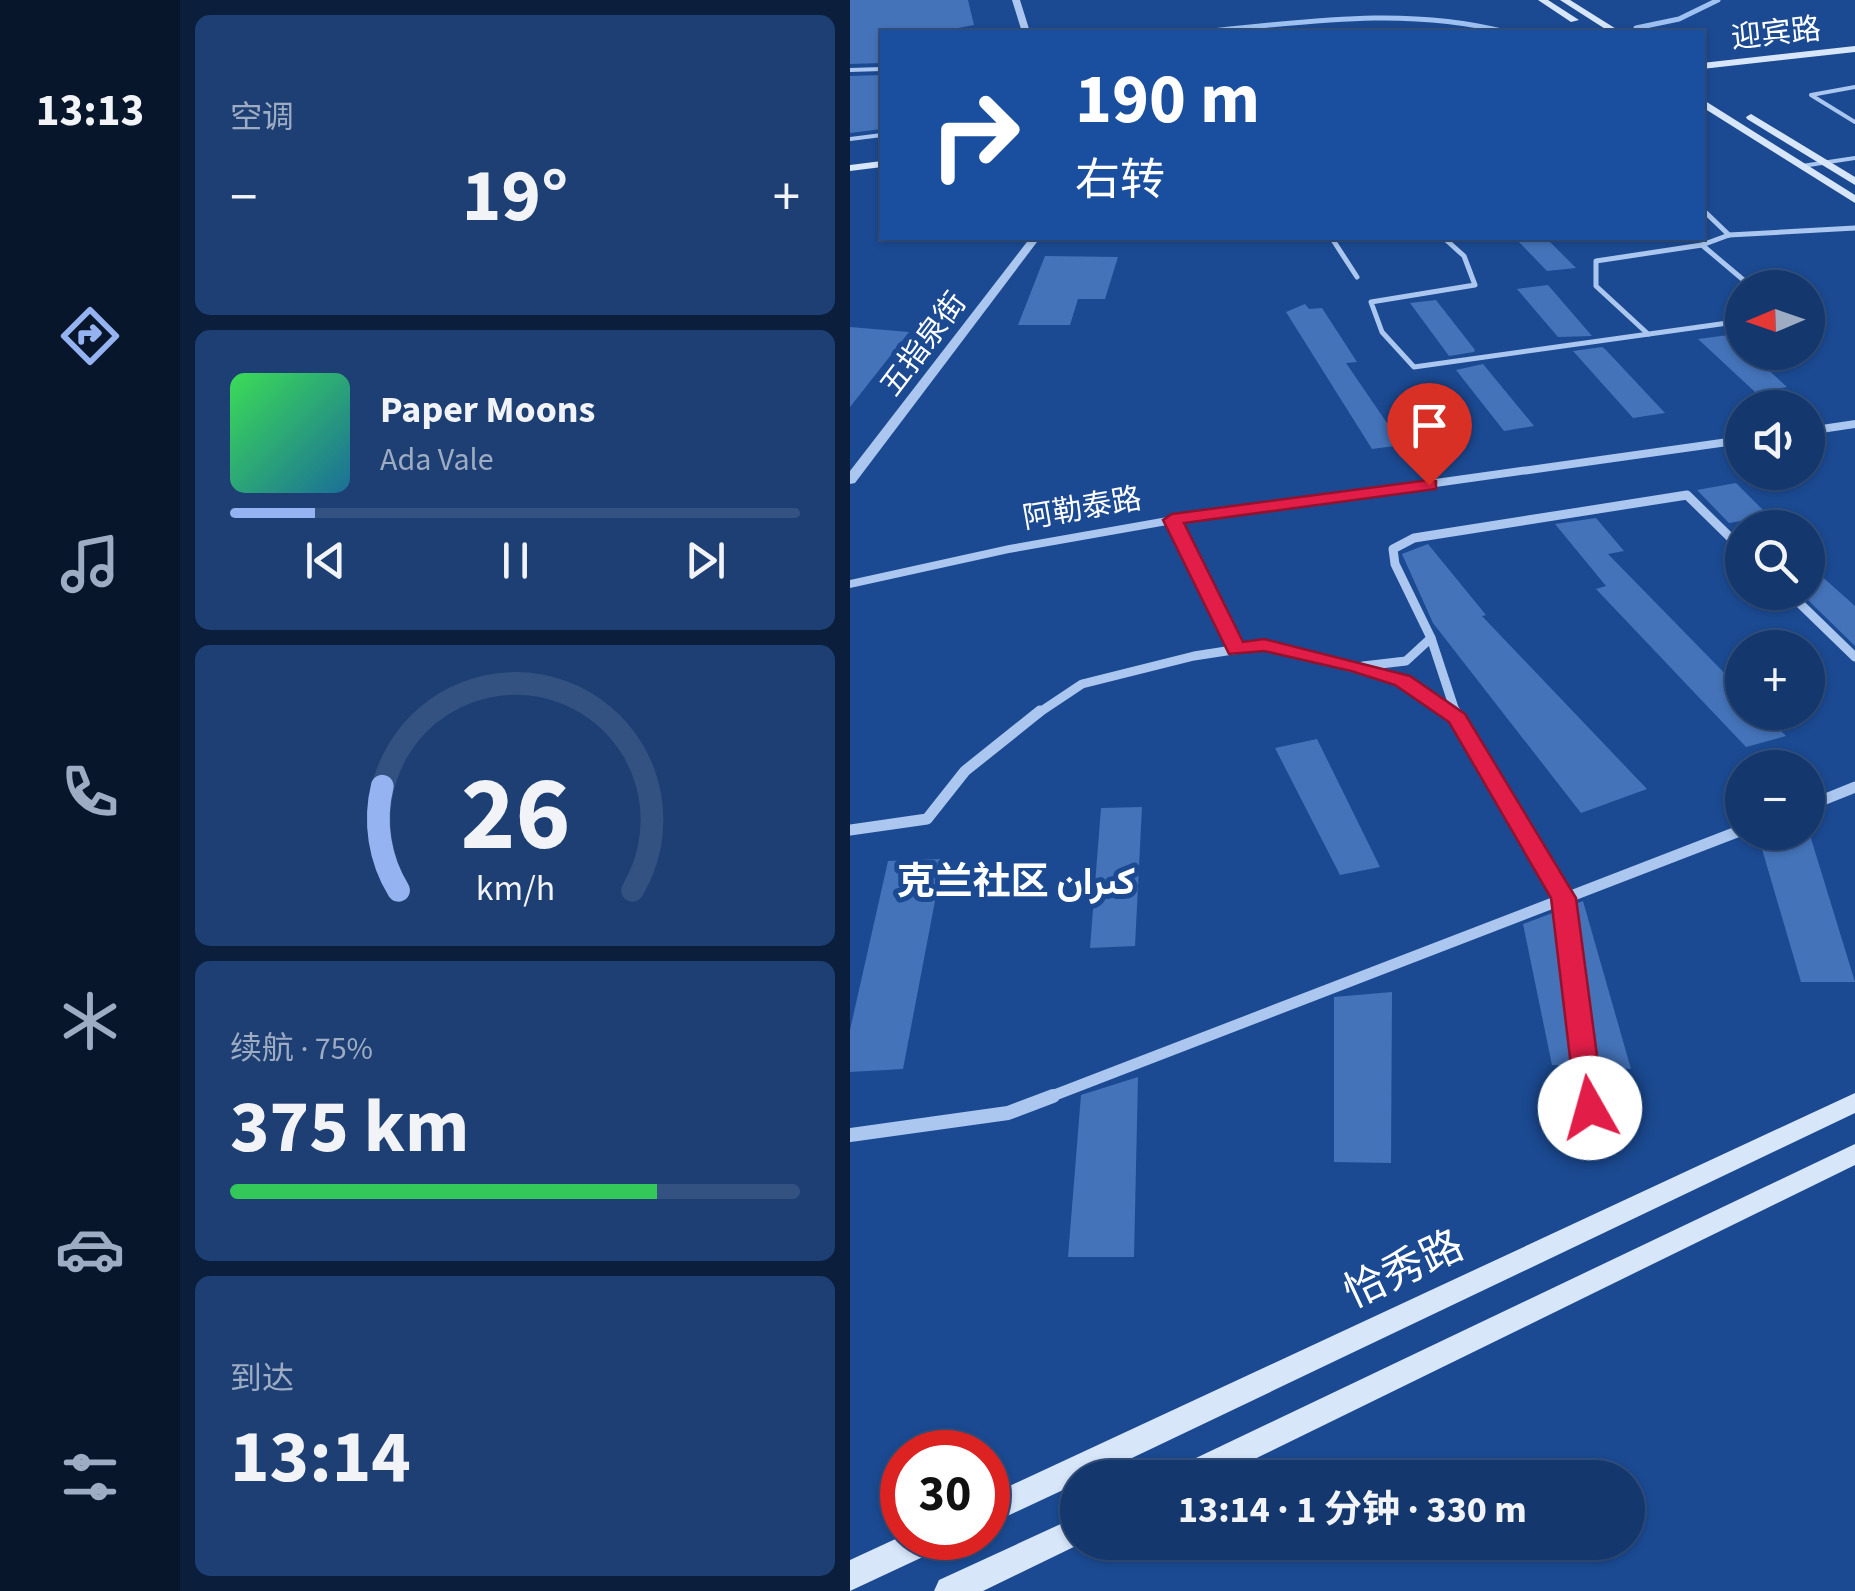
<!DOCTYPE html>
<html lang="zh">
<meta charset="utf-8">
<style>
:root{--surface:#14386e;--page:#1d3f73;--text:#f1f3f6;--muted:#9dacc2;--line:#335281;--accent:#95b2f1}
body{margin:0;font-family:"Source Sans 3",Vazirmatn,"Noto Sans SC",sans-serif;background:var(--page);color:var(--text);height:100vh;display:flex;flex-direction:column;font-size:38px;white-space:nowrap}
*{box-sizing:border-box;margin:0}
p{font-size:32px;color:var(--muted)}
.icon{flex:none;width:55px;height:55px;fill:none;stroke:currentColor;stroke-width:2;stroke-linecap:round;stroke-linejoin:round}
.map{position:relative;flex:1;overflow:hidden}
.panel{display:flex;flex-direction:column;gap:15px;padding:15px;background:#0b1f3c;width:670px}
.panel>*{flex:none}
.top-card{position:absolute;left:30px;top:30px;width:825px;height:210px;border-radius:0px;box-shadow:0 2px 8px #0004,0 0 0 2px var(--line);background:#1a4fa0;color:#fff;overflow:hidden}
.needle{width:65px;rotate:268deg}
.buttons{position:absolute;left:875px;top:270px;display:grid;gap:20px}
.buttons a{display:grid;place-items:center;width:100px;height:100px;border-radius:50%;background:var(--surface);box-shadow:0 2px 8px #0004,0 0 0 2px var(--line);font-size:50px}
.speed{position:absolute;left:30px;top:1430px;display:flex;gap:20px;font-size:50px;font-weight:700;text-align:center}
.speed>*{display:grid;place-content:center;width:130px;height:130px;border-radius:50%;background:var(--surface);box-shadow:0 2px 8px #0004,0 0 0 2px var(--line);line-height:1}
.speed .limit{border:15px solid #d22;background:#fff;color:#111}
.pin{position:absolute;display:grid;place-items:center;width:85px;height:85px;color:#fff;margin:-102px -42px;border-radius:50% 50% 50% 0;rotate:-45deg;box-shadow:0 0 10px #0007}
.pin .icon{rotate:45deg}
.me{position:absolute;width:110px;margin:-55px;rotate:353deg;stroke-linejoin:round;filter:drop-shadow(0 0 8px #0008)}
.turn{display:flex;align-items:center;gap:35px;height:210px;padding:0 30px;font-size:45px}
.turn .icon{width:130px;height:130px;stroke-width:2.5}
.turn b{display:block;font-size:70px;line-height:85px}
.big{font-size:75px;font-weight:700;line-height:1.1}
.panel .widget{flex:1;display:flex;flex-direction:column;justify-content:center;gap:15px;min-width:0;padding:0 35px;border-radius:15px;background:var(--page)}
.panel .dial{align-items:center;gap:0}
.dial svg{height:260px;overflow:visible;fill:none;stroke:var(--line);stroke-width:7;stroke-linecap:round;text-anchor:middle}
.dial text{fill:var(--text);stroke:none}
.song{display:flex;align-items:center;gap:30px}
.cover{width:120px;height:120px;border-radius:15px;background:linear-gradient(135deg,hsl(130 70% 55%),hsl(200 70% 35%))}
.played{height:10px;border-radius:5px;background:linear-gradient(90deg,var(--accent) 15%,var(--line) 15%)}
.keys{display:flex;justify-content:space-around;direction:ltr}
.heat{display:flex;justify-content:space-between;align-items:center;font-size:55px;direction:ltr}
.charge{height:15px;border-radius:8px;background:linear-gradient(90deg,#34c759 75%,var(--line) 0)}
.trip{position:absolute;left:210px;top:1460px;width:585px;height:100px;border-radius:50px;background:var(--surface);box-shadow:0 2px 8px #0004,0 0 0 2px var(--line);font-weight:700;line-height:100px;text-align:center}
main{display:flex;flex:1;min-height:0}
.menu{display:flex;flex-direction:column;width:180px;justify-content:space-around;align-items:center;background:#08162c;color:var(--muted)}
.menu .icon{width:70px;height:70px}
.menu .selected{color:var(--accent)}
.menu b{font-size:45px;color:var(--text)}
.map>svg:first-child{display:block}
</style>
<main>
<nav class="menu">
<b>13:13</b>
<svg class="icon selected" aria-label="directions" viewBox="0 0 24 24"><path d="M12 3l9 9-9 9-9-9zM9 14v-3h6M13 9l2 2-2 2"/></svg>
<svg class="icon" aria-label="music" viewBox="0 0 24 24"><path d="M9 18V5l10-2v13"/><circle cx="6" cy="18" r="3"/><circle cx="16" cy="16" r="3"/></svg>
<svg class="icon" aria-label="phone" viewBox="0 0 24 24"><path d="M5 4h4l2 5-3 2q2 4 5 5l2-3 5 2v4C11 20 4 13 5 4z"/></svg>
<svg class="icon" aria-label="climate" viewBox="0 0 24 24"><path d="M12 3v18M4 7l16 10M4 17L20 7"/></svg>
<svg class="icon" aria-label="car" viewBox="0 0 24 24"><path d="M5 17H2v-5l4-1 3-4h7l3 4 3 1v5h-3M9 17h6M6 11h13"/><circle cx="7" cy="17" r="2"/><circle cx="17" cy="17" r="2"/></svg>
<svg class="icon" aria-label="filters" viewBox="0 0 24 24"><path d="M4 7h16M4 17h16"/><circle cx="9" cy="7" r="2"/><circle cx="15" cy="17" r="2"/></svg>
</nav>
<section class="panel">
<div class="widget"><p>空调</p>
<div class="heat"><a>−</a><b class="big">19°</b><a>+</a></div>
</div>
<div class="widget">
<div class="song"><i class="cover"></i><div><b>Paper Moons</b><p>Ada Vale</p></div></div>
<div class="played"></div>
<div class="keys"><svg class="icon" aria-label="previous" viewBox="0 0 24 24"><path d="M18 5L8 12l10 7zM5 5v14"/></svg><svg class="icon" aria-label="pause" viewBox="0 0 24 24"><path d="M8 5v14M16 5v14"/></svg><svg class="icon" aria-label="next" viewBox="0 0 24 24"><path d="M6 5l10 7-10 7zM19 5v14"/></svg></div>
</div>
<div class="widget dial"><svg viewBox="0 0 100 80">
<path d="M14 69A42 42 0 1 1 86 69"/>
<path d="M14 69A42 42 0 0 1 9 37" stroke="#95b2f1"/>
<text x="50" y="56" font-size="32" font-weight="700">26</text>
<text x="50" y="72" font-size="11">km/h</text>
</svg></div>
<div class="widget"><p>续航 · 75%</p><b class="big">375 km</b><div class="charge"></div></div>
<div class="widget"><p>到达</p><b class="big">13:14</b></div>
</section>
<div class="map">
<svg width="1005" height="1591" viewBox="0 0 1005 1591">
<rect width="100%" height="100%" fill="#1b4a92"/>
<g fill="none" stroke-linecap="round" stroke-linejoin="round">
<!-- stream -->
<g stroke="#9ec1f1" stroke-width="5">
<polyline points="786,28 829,19 868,0"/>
<path d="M352 32C455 22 554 6 656 32"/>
</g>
</g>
<!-- building -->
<g fill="#4473b9">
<polygon points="0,0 118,0 124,25 88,32 32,32 32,63 0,64"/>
<polygon points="32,75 32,129 0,133 0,76"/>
<polygon points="665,238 696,238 726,268 697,271"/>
<polygon points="195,256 268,257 255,299 228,299 220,325 168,325"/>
<polygon points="698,285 742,336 708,337 667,289"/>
<polygon points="586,300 625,350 624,352 599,356 560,303"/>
<polygon points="455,304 459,309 472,308 507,362 496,363 552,445 522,449 436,312"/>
<polygon points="0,327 59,332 0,407"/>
<polygon points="879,335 892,347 892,352 899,352 937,387 905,392 848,339"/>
<polygon points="752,347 755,349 815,413 783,418 723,351"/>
<polygon points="633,364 684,426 654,431 606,370"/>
<polygon points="886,483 919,516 879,523 847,490"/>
<polygon points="746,518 774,551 758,554 892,691 892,712 913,712 936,736 896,747 746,589 756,586 705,524"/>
<polygon points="578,544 636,615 632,616 797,789 731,813 583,623 552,554"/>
<polygon points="958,564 1005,606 1005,646 958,600"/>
<polygon points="467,739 530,867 490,875 425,748"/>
<polygon points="292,807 285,946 240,948 251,808"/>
<polygon points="907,832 959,832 1005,982 951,982"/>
<polygon points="93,859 53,1069 0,1072 0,1030 38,861"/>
<polygon points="733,901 781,1069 744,1067 723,905"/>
<polygon points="705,912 725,1066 702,1065 673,924"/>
<polygon points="542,992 541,1163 484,1162 484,997"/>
<polygon points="288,1077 284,1257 218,1257 231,1095"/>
</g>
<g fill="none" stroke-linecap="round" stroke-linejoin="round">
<!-- service-far1 -->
<g stroke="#abc7ef" stroke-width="4">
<polyline points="0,70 32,69"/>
<polyline points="1005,87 961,95 1005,122"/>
<polyline points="0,139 32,135"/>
<polyline points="952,166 1005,158"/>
</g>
<!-- service -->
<g stroke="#abc7ef" stroke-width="5">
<polyline points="852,209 879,235"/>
<polyline points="487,238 483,240 507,277"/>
<polyline points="594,238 614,256 625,285 521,302 532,332 564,367 892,321"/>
<polyline points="903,288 852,245 879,235 1005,228"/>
<polyline points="798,334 746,286 746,261 852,245"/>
</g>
<!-- minor-far2 -->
<g stroke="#abc7ef" stroke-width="9">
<polyline points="323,520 386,649"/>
<polyline points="938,592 1005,657"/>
<polyline points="513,666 556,661 581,638"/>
<polyline points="187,714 232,684 344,656 415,645 553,681 600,714"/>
<polyline points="606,714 581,638 545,564 543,549 564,538 837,495 892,549"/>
</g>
<!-- minor-far1 -->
<g stroke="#abc7ef" stroke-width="11">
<polyline points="597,711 608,719 713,898 739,1098"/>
<polyline points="605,711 607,718"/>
<polyline points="958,806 1005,787"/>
<polyline points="0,830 77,819 115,771 190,711"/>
<polyline points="197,1098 892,830"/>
</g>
<!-- minor -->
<g stroke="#abc7ef" stroke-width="14">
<polyline points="738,1096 740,1108"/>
<polyline points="0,1135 158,1113 203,1096"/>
</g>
<!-- tertiary -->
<g fill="#abc7ef" fill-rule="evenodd">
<polygon points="162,0 170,0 180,32 172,32"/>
<polygon points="180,238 190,238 5,483 0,484 0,471"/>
<polygon points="1005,420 1005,428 958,435 958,427"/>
<polygon points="892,436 892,444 323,524 159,553 0,588 0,580 159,545 323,516"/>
</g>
<!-- secondary -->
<g fill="#d8e6fa" fill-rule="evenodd">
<polygon points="688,0 698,0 729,20 721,22"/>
<polygon points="710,0 720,0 771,32 760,32"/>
<polygon points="1005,46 1005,52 852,69 852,63"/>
<polygon points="852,99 1005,195 1005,203 852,107"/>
<polygon points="901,114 1005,177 1005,185 897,119 896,117"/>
<polygon points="32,161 32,167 0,171 0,165"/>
<polygon points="1005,1093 1005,1113 240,1478 228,1478 228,1483 138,1525 138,1496"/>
<polygon points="1005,1144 1005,1165 366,1478 320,1478 325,1468"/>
<polygon points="228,1516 228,1542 234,1542 133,1591 84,1591 89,1580"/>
<polygon points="52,1536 96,1538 92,1548 0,1591 0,1560"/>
</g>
</g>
<!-- route -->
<polygon fill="#e11d48" stroke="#92132f" stroke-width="2.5" points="579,480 586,481 586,489 334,523 393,642 414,639 560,676 615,714 726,898 754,1108 750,1115 740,1118 730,1115 726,1108 701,898 599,722 545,685 501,671 414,651 379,654 313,520 322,514"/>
<g text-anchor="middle" stroke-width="10" stroke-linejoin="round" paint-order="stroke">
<!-- far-street labels -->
<g font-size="30" fill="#fff" stroke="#1b4a92">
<text transform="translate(926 33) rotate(-6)" y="10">迎宾路</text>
<text transform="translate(73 344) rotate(-53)" y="10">五指泉街</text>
<text transform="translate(232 508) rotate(-10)" y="10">阿勒泰路</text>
</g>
<!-- neighbourhood labels -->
<g font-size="38" font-weight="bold" fill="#fff" stroke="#1b4a92">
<text x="166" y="894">克兰社区 كىران</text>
</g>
<!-- near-street labels -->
<g font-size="42" fill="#fff" stroke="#1b4a92">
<text transform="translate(553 1268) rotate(-25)" y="15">恰秀路</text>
</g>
</g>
</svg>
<div class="buttons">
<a><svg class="needle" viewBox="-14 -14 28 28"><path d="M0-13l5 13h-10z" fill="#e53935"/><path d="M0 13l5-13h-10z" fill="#9dacc2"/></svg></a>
<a><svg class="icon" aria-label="sound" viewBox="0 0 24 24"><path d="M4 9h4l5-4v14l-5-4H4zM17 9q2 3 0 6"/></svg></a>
<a><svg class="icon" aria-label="search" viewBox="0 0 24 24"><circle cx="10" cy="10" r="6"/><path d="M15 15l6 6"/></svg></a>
<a>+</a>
<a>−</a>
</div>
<div class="speed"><div class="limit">30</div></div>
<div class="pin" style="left:579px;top:485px;background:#d93025"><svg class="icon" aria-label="arrive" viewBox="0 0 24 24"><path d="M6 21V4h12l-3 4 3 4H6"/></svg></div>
<svg class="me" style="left:740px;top:1108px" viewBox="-20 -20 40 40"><circle r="19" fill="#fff"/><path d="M0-13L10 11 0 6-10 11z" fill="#e11d48"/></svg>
<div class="trip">13:14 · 1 分钟 · 330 m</div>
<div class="top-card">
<div class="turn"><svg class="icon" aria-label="right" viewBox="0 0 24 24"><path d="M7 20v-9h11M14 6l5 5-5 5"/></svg><div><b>190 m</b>右转</div></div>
</div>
</div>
</main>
